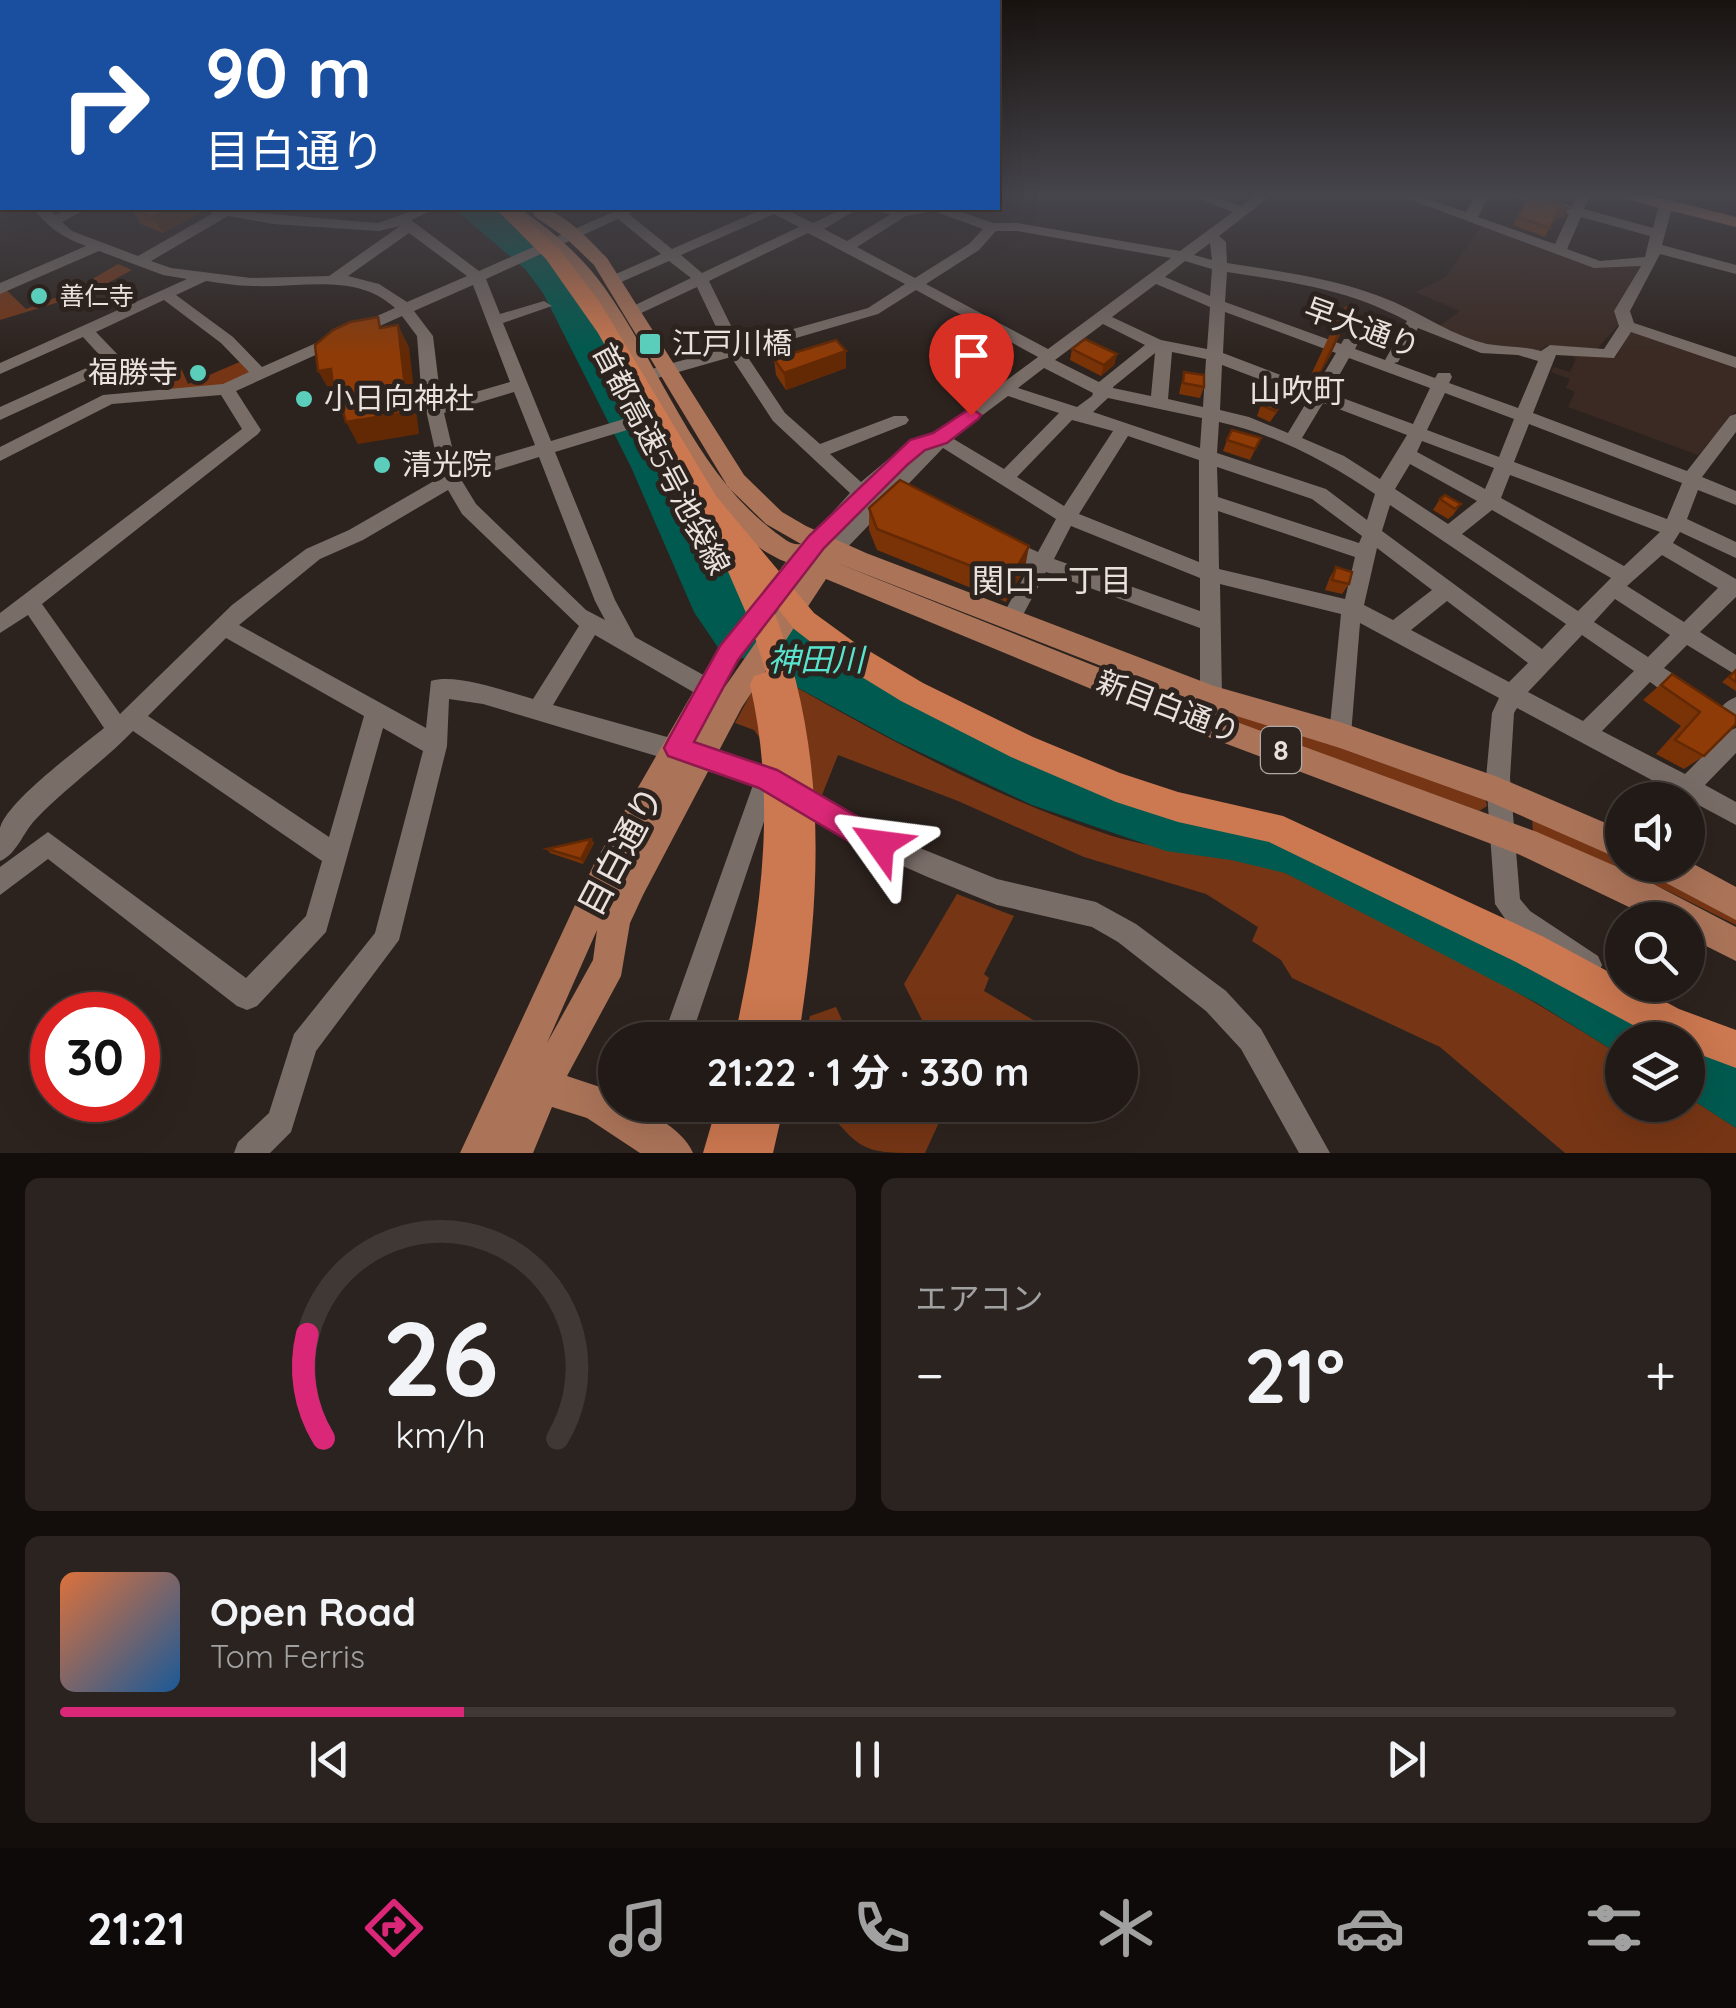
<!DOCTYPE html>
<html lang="ja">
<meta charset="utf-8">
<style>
:root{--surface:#221a16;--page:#2a231f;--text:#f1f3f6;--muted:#a2a1a1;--line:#3f3835;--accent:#db2777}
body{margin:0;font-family:Quicksand,"Noto Sans JP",sans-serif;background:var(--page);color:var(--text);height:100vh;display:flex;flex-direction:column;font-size:38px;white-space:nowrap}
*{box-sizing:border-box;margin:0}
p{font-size:32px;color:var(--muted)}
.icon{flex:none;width:55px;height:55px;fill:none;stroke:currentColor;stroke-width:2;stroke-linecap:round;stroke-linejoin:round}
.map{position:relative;height:1153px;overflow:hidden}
.panel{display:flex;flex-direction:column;gap:25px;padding:25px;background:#130e0c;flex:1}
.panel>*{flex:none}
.hud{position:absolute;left:0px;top:0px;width:1000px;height:210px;box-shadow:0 10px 40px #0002,0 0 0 2px var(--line);background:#1a4fa0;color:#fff;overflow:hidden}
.buttons{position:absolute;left:1605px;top:782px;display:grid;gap:20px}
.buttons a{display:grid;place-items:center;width:100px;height:100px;border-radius:50%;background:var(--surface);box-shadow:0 10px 40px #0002,0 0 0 2px var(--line);font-size:50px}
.speed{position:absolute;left:30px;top:992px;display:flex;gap:20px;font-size:50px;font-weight:700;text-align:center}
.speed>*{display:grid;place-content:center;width:130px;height:130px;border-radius:50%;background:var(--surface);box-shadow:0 10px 40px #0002,0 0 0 2px var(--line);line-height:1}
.speed .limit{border:15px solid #d22;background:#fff;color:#111}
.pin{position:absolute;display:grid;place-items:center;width:85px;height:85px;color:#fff;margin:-102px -42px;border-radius:50% 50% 50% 0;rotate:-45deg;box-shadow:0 0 10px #0007}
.pin .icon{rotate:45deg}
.me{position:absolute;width:110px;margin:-55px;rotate:301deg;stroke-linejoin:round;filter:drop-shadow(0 0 8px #0008)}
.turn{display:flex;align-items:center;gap:35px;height:210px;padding:0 40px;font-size:45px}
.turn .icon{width:130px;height:130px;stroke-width:2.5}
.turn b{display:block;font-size:70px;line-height:85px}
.big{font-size:75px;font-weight:700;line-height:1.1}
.panel .card{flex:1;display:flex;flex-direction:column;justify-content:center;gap:15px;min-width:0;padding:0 35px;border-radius:15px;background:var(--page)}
.panel .dial{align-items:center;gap:0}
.dial svg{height:260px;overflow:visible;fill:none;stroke:var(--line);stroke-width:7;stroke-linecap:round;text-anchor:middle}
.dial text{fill:var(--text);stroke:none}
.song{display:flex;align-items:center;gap:30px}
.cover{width:120px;height:120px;border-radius:15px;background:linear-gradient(135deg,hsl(20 70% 55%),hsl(210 70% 35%))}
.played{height:10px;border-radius:5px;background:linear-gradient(90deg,var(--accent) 25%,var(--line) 25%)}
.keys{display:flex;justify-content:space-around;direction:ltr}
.heat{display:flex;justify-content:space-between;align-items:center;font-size:55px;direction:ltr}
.panel .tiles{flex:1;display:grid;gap:25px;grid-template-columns:1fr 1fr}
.card:last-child{grid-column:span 2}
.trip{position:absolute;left:598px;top:1022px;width:540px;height:100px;border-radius:50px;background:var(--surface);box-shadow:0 10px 40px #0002,0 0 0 2px var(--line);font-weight:700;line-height:100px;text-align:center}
.tab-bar{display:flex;height:160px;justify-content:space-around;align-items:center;background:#0e0a09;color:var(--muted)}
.tab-bar .icon{width:70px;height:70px}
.tab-bar .active{color:var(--accent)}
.tab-bar b{font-size:45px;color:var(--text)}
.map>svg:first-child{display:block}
</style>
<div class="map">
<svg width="1736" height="1153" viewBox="0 0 1736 1153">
<rect width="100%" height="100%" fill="#2d231e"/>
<!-- built -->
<g fill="#3b2a23">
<polygon points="1483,224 1602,268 1640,266 1615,310 1620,323 1597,349 1547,345 1539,351 1479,344 1435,329 1460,311 1415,292 1446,277"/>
<polygon points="1631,329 1736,366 1736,411 1698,455 1568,407 1575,392 1566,388 1570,379 1551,372 1554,367 1570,372 1576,359 1570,355 1616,357"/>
</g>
<!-- green -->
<g fill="#763615">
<polygon points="118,264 132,270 89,293 0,320 0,284 26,309 70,292"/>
<polygon points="177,359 188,384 242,361 254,372 222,386 161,391 162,368 153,369 154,365"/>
<path d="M764 669C875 732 990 797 1112 836 1170 854 1235 851 1290 875 1405 924 1516 990 1622 1056V1105H1688V1097L1736 1128V1153H1565L1440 1047 1292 978 1281 960 1252 941 1258 927 1206 894 1084 857 958 801 838 755 820 800 792 783 754 730 735 723Z"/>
<polygon points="1233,714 1396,764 1485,798 1487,806 1479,811 1234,722"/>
<path d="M1532 814 1622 856V865C1661 865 1702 896 1736 915V925L1666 890 1533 834Z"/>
<polygon points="957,894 1014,916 984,974 989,978 984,991 1035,1021 1031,1040 909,1040 927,1030 904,984"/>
<polygon points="836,1007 851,1040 804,1040 810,1016"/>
<path d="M823 1105H947L925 1153C864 1153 862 1153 823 1105Z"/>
</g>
<!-- water -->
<polygon fill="#005a4f" points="453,208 495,208 536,241 564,273 762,599 801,628 1086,770 1278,822 1736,1065 1736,1128 1688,1097 1688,1040 1622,1040 1622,1056 1537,1003 1285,873 1231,860 1166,851 1032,805 896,741 745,659 719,649 694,612 631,467 543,293 525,269"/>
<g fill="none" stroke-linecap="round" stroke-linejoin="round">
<!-- minor -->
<g fill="#796d67" fill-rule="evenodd">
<path d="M1187 194H1206L1241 206 1258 194H1273L1219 236 1226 242 1227 263C1285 272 1341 279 1394 302 1425 316 1454 336 1487 344 1505 347 1523 346 1541 351L1550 345 1604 349 1619 326 1614 311 1641 266 1594 268 1395 194H1414L1466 212 1476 194H1490L1478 217 1555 244 1569 214 1505 194H1526L1572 206 1577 194H1591L1584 209 1653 228 1659 204 1666 200 1673 204 1662 245 1736 265V274L1660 254 1630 311 1634 323 1736 357V368L1631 332 1614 358 1556 355 1533 413 1687 471 1730 416 1736 414V432L1702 477 1736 491V505L1698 490 1687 519 1736 542V558L1680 532 1673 543 1736 579V597L1700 632 1736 655V675L1687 645 1664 668 1692 686 1695 693 1692 700C1676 705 1663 691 1650 682L1602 731 1685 774 1728 731 1736 728V753L1705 785 1736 802V825L1517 708 1514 713 1510 778 1520 899 1530 911 1598 956 1602 965 1598 974 1589 978 1580 974 1512 929 1495 904 1486 778 1492 713 1499 698 1360 623 1351 735 1348 742 1340 745 1332 742 1329 735 1341 614 1220 584 1222 697 1213 730 1205 733 1197 730 1194 723 1200 697V628L1046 572 1017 626H1003L1000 620 1030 566 998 549 995 544 1005 537 1038 552 1056 519 943 448 840 555H826L823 550 885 481 908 462 879 486 824 547H810L807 542 810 537 850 493 773 421 731 357 647 381 639 376 641 372 726 348 697 287 637 315H627V309L691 278 669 261 619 283H609V277L661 254 618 219 486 279 500 314 544 301 552 306 503 323 551 441 667 406 676 412 673 416 555 452 615 600 635 637 716 682 719 689 716 696 708 698 700 696 595 635 553 705 717 751 767 768 875 830 997 879 1096 902 1136 924 1226 991 1261 1029 1330 1153H1299L1241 1049 1206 1011 1118 942 1092 927 997 905 930 878 857 846 773 795 690 1040H662L753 785 483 704 449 699 447 746 399 940 316 1051 291 1132 270 1153H234L238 1142 269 1113 294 1034 375 933 423 751 383 728 326 932 257 1006 247 1010 237 1006 48 859 0 895V867L48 832 246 978 306 916 322 861 133 731C102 763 65 788 35 820 23 833 16 855 0 861 0 851 0 838 0 828 7 801 81 747 104 728L28 615 0 633V613L242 429 221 395 112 404 0 461V447L103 395 223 384 249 372 221 343 164 300 96 332 120 357V365L0 420V407L104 360 83 337 0 374V363L187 279 163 275 99 251 0 294V283L86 246C61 237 47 226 33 208H46L55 215 72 208H88L62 222 72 231 138 256 213 213 202 208 378 223 420 208H437L411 220 479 271 622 208H638L629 214 672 249 765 208H783L813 223 844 208H859L824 229 847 241 891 214 871 211 870 208H950L993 223H1017L1180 251 1233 212ZM933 211 983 229 969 244 915 278 857 247 906 216ZM774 214 799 227 702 273 681 255ZM228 216 273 224 379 231 400 226 329 276 251 278 171 268 151 261ZM1581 217 1650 236 1645 257 1600 261 1567 249ZM996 231H1017L1171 258 1048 349 926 284 979 250ZM409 233 467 276 407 302 379 284 348 276ZM808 233 905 284 868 308 740 344 709 281ZM1210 243 1212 260 1194 255ZM1185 261 1212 269 1210 296 1165 277ZM1227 272C1292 282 1348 289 1407 321L1385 360 1355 349 1358 343 1356 339H1344L1341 344 1225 302ZM206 281C222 283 237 286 253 286 301 288 357 272 395 308L262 367 233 337 176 295ZM1156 284 1210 307 1207 349 1161 340 1112 317ZM473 285 510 382 441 402 433 336 414 311ZM916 290 1038 357 934 434 898 451 861 482 830 454 906 424 909 420 906 416H894L820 444 785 413 745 353 878 314ZM1225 312 1336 353 1315 388 1223 353ZM402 316 417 336 421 388 441 477 349 530 306 549 232 605 120 714 42 604 258 434 261 430 236 391ZM1103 324 1145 345 1099 382 1055 360ZM1418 328 1481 353 1518 355 1538 361 1518 408 1449 383 1452 377 1450 373H1438L1435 378 1394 363 1398 362ZM1172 352 1206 359 1203 407 1168 399ZM1155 353 1151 396 1113 388V387ZM1349 358 1430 388 1413 424 1329 393ZM1222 365 1309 398 1288 433 1249 417 1220 410ZM1044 368 1093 393 1092 396 1077 407 1018 388ZM514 392 535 445 457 468 444 413ZM1445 393 1514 419 1499 457 1427 430ZM1008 396 1059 413 1004 469 952 438ZM1108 398 1202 418 1200 448 1093 412ZM1323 403 1407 435 1380 479 1344 456 1302 438ZM1072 420 1113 431 1064 506 1017 477ZM1219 422C1275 434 1328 462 1375 494L1367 520 1326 489 1217 453ZM1529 424 1682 483 1667 519 1514 462ZM1128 436 1199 460V562L1079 514ZM1422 441 1494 468 1485 489 1417 452ZM539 457 595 601 605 620 586 610 476 504 462 481ZM1410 464 1477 501 1448 524 1395 489ZM1217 467 1312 499 1362 536 1359 543 1218 497ZM1510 475 1660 532 1624 566 1501 498ZM448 490 462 514 579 626 533 699C507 692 457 673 431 681L426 728 239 625 320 559 363 540ZM1390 505 1566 624 1542 649 1382 531ZM1492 510 1611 578 1578 611 1462 534ZM1218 511 1355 557 1345 599 1219 569ZM1071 526 1200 578V611L1054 559ZM1377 548 1432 590 1393 620 1364 605ZM1662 555 1718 588 1684 622 1627 586ZM1615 599 1670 635 1648 657 1594 622ZM1447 601 1528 663 1509 682 1411 630ZM1582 635 1634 671 1583 721 1528 692ZM226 638 364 716 329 837 148 716Z"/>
<path d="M1736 697V723L1725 729 1717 726 1714 719C1719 709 1725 701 1736 697Z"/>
</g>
<!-- major -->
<g fill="#ab7459" fill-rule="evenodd">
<polygon points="1618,194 1645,194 1736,217 1736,227 1620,198"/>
<path d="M501 208H519C551 230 581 255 604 287 662 368 693 470 776 533 785 539 792 546 801 544L766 524 728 487 594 265 566 238 534 216V208C560 206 590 241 607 258L744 475 782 512 806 526 866 553 1214 686 1340 722 1498 777 1622 830V860L1490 802 1340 748 1201 705 837 563 1215 714 1537 832 1636 875 1736 927V961L1688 937V920H1656L1518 854 1195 732 826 579 742 707 643 895 630 923 621 976 567 1076 609 1090 615 1094V1105C641 1105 683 1128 693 1153H640L587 1118 552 1107 533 1153H460L594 864 720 645 786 562C686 521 645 367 584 286 560 255 521 234 501 208ZM781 606 722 691V692L738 661ZM597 930 593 960 547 1043Z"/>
<polygon points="1688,861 1736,887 1736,920 1653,876 1648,865 1688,865"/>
</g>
<!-- highway -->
<g fill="#cc7850" fill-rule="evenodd">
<path d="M495 208H515L560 250 599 301 716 496 814 613 854 642 923 683 1033 737 1120 773 1178 792 1283 816 1542 936 1622 979V985H1634L1679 1009 1736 1030V1068L1688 1050V1040L1657 1038 1516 962 1269 842 1178 822 1116 802 1011 757 901 701 834 660 794 629 768 596C828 742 823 887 798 1040H734C760 921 778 806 750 685L754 676 766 672 750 622 716 544 598 333 546 259Z"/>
<polygon points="717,1105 784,1105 773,1153 703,1153"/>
</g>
</g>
<!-- wall -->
<g fill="#7a3306">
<polygon points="1540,194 1575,194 1570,202"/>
<polygon points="1529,195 1569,208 1564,216 1554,219 1545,237 1513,225"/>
<polygon points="131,208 197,208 200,213 163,233 141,224"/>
<polygon points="1352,309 1330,356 1316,380 1310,377 1332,330"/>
<polygon points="1072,349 1117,354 1114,365 1101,376 1070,360"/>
<polygon points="774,359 846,368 786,390 776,375"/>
<polygon points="1184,372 1204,387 1200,398 1179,394"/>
<polygon points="1261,405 1281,406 1270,422 1257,416"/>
<polygon points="1261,438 1250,460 1223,451 1227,440"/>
<polygon points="1440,499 1461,504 1453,515 1448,519 1433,510"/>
<polygon points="869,508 1025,568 1006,602 877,550 869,530"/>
<polygon points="1336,567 1349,584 1342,594 1325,590 1330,577"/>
<polygon points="1736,670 1736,691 1722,682"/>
<polygon points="1672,674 1736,716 1704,756 1684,769 1656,754 1681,726 1643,700"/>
<polygon points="591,839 594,843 583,864 550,853 547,849"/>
</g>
<!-- shaded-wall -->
<g fill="#632905">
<polygon points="170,208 197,208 200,213 163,233 152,217"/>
<polygon points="684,208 702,208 685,214"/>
<polygon points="1569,208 1564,216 1552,220 1558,211"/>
<polygon points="1352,309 1330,356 1316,380 1338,332"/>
<polygon points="398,325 409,347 419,434 358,444 346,422"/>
<polygon points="846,351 846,368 786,390 784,373"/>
<polygon points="1117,354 1114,365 1101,376 1104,365"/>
<polygon points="331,369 343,391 331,393 318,371"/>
<polygon points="1029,546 1025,568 1006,602 1009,581"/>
<polygon points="591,839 594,843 583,864 581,859"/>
</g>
<!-- building -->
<g fill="#8e3b07" stroke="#632905" stroke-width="2.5">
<polygon points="1529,195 1569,208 1558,211 1550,228 1518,217"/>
<polygon points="131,208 170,208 152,217"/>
<polygon points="1346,307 1352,309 1338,332 1332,330"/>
<polygon points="378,317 380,328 398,325 408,412 346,422 338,392 334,394 331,369 318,371 315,345 333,330 350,322"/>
<polygon points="1085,339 1117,354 1104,365 1072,349"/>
<polygon points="836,340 846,351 784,373 774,359"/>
<polygon points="1184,372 1204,375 1204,387 1183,383"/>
<polygon points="1273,389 1286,395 1275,411 1261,405"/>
<polygon points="1232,430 1261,438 1255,449 1227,440"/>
<polygon points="900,480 1029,546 1009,581 877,529 869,508"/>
<polygon points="1445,495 1461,504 1455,509 1440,499"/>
<polygon points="1336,567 1352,572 1349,584 1332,580"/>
<polygon points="1736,670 1736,682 1729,677"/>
<polygon points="1672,674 1736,716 1736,724 1704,756 1675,740 1700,712 1661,685"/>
<polygon points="591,839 581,859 547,849"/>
</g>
<!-- sky -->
<linearGradient id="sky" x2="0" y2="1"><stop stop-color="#191310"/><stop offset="0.55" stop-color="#46454c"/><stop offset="1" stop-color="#46454c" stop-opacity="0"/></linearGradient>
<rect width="1736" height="355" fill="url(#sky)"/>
<!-- route -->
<polygon fill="#db2777" stroke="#8e194d" stroke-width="2.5" points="971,408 981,415 978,419 947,443 925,450 907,465 824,548 738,660 694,742 777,770 889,835 893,844 889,854 880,858 870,854 759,788 668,756 664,748 668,740 720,646 809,536 910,440 933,433"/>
<!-- markers -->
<g fill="#5bcebb" stroke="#2d231e" stroke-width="4">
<circle cx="39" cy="296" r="10"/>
<rect x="638" y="332" width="24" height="24" rx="5"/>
<circle cx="198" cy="373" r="10"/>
<circle cx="304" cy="399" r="10"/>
<circle cx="382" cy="465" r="10"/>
</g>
<g text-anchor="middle" stroke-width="10" stroke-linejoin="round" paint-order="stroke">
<!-- far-poi labels -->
<g font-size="25" fill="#e8e1dd" stroke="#2d231e" text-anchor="start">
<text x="59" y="305">善仁寺</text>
</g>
<!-- shield labels -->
<rect fill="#2d231e" stroke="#b0a8a4" stroke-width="2.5" x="1261" y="727" width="40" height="46" rx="8"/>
<g font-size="28" font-weight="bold" fill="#e8e1dd">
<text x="1281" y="760">8</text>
</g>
<!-- street labels -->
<g font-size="30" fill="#e8e1dd" stroke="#2d231e">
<text transform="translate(1362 328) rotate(20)" y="10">早大通り</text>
<text transform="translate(661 459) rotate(62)" y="10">首都高速5号池袋線</text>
<text transform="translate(1168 707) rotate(21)" y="10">新目白通り</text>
</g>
<!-- poi labels -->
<g font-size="30" fill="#e8e1dd" stroke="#2d231e" text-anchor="start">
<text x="672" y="354">江戸川橋</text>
<text x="178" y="383" text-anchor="end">福勝寺</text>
<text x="324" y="409">小日向神社</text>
<text x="402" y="475">清光院</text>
</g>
<!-- neighbourhood labels -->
<g font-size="32" fill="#e8e1dd" stroke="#2d231e">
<text x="1297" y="402">山吹町</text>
<text x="1052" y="592">関口一丁目</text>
</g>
<!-- water labels -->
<g font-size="32" font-style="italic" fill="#58e5cf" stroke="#2d231e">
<text x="816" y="671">神田川</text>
</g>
<!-- near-street labels -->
<g font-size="35" fill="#e8e1dd" stroke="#2d231e">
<text transform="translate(621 851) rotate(-62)" y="12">目白通り</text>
</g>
</g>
</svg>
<div class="buttons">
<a><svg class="icon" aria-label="sound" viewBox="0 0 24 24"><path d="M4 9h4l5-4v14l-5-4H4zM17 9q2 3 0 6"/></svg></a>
<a><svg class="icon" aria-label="search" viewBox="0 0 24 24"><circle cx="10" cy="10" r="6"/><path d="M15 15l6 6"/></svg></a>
<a><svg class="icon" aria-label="layers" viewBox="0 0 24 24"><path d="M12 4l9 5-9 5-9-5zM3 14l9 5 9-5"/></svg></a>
</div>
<div class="speed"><div class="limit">30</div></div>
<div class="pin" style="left:971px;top:415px;background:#d93025"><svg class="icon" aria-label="arrive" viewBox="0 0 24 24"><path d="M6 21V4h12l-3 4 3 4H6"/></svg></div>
<svg class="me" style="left:880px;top:844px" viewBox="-20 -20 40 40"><path d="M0-17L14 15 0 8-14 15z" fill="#db2777" stroke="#fff" stroke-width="4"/></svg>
<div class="trip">21:22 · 1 分 · 330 m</div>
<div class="hud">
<div class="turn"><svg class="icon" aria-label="right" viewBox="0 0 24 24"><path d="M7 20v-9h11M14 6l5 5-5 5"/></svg><div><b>90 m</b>目白通り</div></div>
</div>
</div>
<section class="panel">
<div class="tiles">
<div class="card dial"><svg viewBox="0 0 100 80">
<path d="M14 69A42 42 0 1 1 86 69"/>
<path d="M14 69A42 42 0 0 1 9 37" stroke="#db2777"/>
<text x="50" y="56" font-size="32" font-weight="700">26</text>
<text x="50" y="72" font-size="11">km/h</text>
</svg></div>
<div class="card"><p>エアコン</p>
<div class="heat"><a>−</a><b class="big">21°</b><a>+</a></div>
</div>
<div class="card">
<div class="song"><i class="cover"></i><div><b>Open Road</b><p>Tom Ferris</p></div></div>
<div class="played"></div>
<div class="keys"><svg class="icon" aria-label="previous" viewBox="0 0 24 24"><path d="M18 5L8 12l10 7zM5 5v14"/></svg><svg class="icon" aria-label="pause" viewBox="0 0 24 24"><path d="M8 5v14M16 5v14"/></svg><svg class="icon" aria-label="next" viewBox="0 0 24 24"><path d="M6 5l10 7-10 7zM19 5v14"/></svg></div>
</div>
</div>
</section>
<nav class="tab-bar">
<b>21:21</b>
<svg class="icon active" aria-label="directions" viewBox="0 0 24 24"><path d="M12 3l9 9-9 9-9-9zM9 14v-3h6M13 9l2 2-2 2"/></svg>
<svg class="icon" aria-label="music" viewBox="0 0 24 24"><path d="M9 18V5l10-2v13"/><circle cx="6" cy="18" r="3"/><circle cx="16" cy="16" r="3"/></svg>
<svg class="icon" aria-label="phone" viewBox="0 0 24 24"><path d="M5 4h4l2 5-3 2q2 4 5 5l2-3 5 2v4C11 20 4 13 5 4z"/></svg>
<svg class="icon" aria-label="climate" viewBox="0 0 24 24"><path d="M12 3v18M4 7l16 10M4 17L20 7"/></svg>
<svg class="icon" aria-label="car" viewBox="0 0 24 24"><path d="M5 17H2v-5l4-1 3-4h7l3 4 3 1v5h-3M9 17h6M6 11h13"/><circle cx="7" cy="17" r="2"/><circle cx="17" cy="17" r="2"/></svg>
<svg class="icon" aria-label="filters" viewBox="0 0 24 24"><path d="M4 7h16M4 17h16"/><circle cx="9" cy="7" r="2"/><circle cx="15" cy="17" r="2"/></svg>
</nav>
